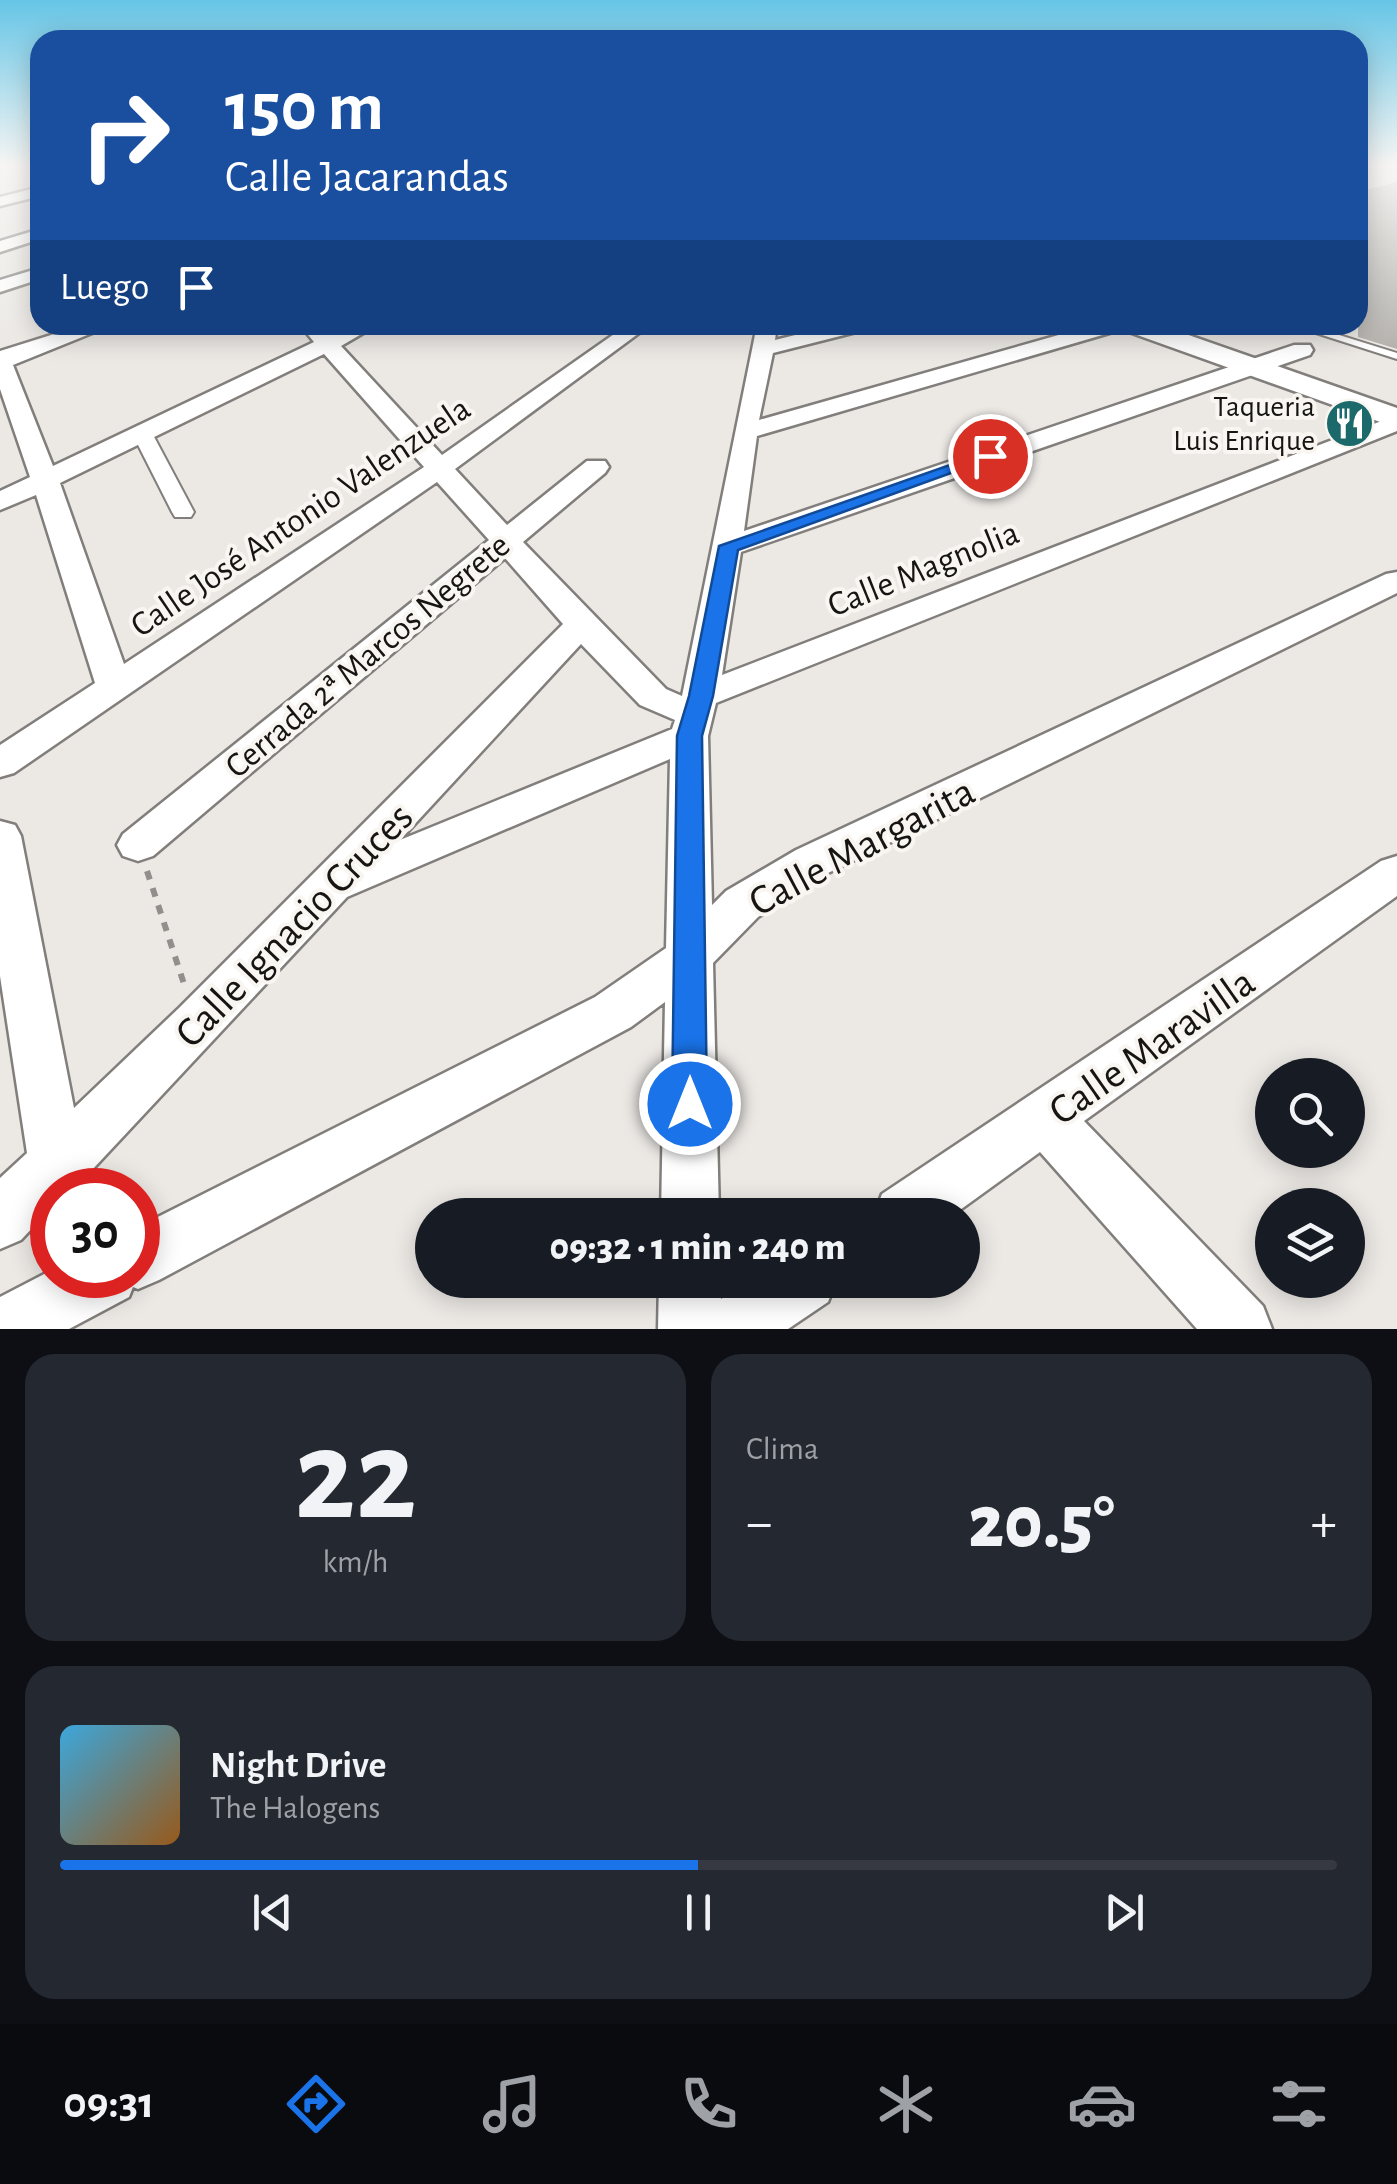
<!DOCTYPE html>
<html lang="es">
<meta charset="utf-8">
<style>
:root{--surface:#171b24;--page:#242831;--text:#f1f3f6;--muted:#9ea1a6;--line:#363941;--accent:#1a73e8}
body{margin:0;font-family:"Alegreya Sans",sans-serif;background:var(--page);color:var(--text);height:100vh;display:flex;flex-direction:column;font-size:38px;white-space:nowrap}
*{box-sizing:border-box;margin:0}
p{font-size:32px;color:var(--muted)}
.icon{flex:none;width:55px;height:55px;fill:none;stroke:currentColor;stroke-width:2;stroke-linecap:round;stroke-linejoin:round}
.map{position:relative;height:1329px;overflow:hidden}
.side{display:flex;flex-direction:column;gap:25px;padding:25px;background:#0d0f14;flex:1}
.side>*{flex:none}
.top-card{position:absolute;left:30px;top:30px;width:1338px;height:305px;border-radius:30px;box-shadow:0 5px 25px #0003;background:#1a4fa0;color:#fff;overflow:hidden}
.fabs{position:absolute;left:1255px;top:1058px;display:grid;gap:20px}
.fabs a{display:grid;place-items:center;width:110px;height:110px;border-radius:50%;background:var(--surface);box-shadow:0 5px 25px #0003;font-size:50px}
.speed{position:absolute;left:30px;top:1168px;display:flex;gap:20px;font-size:50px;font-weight:700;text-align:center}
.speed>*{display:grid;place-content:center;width:130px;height:130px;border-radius:50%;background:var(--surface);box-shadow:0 5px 25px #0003;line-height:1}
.speed .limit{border:15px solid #d22;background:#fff;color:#111}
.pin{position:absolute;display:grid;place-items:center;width:85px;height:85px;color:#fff;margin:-42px;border:5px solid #fff;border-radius:50%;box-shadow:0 2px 10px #0007}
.me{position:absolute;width:110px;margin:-55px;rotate:0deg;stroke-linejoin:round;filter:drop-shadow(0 0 8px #0008)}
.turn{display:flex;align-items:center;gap:35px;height:210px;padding:0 30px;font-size:45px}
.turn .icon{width:130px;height:130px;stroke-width:2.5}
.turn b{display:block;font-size:70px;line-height:85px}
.then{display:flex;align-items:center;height:95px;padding:0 30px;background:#0003;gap:20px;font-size:38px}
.big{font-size:75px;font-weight:800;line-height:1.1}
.side .tile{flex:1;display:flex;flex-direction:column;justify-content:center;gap:15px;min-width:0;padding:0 35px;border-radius:30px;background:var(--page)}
.side .dial{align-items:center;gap:0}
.dial b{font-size:130px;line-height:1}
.song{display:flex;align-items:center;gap:30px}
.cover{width:120px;height:120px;border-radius:15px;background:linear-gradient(135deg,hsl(200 70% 55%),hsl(30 70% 35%))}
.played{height:10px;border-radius:5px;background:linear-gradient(90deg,var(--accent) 50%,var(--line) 50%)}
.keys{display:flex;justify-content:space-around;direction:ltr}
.heat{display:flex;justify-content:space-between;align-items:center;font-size:55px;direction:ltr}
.side .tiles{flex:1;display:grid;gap:25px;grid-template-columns:1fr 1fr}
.tile:last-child{grid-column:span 2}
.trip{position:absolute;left:415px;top:1198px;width:565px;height:100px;border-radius:50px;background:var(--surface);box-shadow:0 5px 25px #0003;font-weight:800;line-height:100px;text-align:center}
.tabs{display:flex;height:160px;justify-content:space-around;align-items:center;background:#090b0e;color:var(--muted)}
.tabs .icon{width:70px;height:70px}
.tabs .current{color:var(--accent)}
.tabs b{font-size:45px;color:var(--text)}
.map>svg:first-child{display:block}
</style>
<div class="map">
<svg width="1397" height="1329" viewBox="0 0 1397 1329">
<rect width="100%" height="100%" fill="#ece9e5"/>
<!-- building -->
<polygon fill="#b4b1ad" points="1397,182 1397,349 1358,337 1358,192"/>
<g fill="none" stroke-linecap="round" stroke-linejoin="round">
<defs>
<polygon id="service" points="1291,325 1307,325 1397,353 1397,359"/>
<polygon id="pedestrian" points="142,427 152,433 194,512 191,517 175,517 172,512 132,433"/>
<g id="minor">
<polygon points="40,187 40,196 0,206 0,197"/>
<polygon points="40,229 40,239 0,252 0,241"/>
<polygon points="40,268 40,279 0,292 0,280"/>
<path d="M83 325H112L13 365 53 466 314 342 300 325H321L330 335 351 325H377L341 346 442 455 627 325H650L455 469 507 525 587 461H605L609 467 605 473 523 542 666 689 682 696 757 325H777L775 340 836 325H871L868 329 773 353 759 420 1094 325H1126L1123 329 757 436 744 531 1294 345H1310L1313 350 1310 355 741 552 722 675 1397 415V431L716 703 708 736 712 905 726 891 796 850 1386 574 1397 572V593L826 874 758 917 713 963 719 1215H661L665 1002 631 1027 159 1280 138 1289 133 1287 129 1297 69 1329H0V1297L52 1270V1275H138V1227L595 997 666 948 670 759 347 897 77 1186 52 1190V1207L21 1240 0 1249V1178L27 1153 0 976V821L15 825 21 836 74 1108 179 1008 563 624 505 558 153 856 138 861 123 856 117 845 123 834 489 540 437 482 14 773 0 777V745L95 683 36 495 0 510V491L30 477 0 389V351ZM324 354 424 467 124 664 60 483ZM581 644 640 705 675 720 672 729 400 840Z"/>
<polygon points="1397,856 1397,896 1084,1121 1263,1306 1272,1329 1197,1329 1040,1152 953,1215 874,1215 882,1194 1381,861"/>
<polygon points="659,1280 721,1280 721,1299 751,1280 837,1280 828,1302 788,1329 658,1329"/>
</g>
<polygon id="tertiary" points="1122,325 1160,325 1397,408 1397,428 1126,331"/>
</defs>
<!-- service casing -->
<use href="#service" stroke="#817e7b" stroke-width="4"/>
<!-- pedestrian casing -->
<use href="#pedestrian" stroke="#817e7b" stroke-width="4"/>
<!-- minor casing -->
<use href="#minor" stroke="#817e7b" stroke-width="5"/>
<!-- tertiary casing -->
<use href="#tertiary" stroke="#817e7b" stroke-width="5"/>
<!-- path -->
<polyline stroke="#918f8c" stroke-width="6" stroke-dasharray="9 9" stroke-linecap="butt" points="147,871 184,984"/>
<!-- service -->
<use href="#service" fill="#fff" fill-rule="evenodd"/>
<!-- pedestrian -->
<use href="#pedestrian" fill="#fff" fill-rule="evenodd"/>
<!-- minor -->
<use href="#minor" fill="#fff" fill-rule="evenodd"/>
<!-- tertiary -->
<use href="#tertiary" fill="#fff" fill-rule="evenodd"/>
</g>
<!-- sky -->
<linearGradient id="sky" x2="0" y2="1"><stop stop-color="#66c5e6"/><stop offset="0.47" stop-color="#f6f5f3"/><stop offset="1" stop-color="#f6f5f3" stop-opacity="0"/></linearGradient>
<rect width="1397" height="351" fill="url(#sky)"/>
<!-- route -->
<polygon fill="#1a73e8" stroke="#114b97" stroke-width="2.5" points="984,453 998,456 738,550 713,696 702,736 707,1104 702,1116 690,1121 677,1116 672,1104 677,736 689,696 719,546"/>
<!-- icons -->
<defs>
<symbol id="restaurant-disc" viewBox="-11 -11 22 22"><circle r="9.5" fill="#1b696b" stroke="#f9f6f2"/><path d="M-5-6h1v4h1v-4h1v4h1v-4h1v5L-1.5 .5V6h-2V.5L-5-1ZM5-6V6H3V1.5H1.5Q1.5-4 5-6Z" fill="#fff"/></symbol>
</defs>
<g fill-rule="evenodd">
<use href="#restaurant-disc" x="1322" y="396" width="55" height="55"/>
</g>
<g text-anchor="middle" stroke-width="8" stroke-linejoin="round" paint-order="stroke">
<!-- far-poi labels -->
<g font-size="30" fill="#161513" stroke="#f9f6f2" text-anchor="end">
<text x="1315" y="416">Taqueria<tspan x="1315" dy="34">Luis Enrique</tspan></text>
</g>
<!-- street labels -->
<g font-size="35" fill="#161513" stroke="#f9f6f2">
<text transform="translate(300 516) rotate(-34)" y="12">Calle José Antonio Valenzuela</text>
<text transform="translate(923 568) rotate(-22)" y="12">Calle Magnolia</text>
<text transform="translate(367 655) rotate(-40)" y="12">Cerrada 2ª Marcos Negrete</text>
</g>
<!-- near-street labels -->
<g font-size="42" fill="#161513" stroke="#f9f6f2">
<text transform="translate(861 845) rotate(-28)" y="15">Calle Margarita</text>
<text transform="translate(293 924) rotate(-46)" y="15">Calle Ignacio Cruces</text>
<text transform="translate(1151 1045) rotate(-35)" y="15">Calle Maravilla</text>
</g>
</g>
</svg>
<div class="fabs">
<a><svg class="icon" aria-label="search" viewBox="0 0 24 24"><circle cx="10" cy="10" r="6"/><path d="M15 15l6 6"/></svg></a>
<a><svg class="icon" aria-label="layers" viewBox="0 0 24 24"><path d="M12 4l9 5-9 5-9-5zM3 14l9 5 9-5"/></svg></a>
</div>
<div class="speed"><div class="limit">30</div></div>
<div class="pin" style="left:990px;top:456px;background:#d93025"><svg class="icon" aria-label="arrive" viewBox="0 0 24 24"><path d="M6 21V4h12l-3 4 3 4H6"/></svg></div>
<svg class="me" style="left:690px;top:1104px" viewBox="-20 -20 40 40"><circle r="17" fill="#1a73e8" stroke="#fff" stroke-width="3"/><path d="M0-11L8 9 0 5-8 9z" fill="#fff"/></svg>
<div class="trip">09:32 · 1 min · 240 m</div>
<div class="top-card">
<div class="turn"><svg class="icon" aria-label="right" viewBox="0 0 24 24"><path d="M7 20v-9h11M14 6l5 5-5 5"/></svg><div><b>150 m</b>Calle Jacarandas</div></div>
<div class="then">Luego<svg class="icon" aria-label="arrive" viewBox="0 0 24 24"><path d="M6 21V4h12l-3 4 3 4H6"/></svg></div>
</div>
</div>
<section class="side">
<div class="tiles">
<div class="tile dial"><b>22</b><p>km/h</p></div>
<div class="tile"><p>Clima</p>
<div class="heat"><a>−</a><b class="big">20.5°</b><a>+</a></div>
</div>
<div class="tile">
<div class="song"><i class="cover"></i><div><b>Night Drive</b><p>The Halogens</p></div></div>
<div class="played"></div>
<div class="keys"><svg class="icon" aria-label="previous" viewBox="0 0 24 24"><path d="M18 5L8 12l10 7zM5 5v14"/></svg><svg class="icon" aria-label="pause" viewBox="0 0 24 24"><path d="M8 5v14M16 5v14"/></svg><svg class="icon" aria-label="next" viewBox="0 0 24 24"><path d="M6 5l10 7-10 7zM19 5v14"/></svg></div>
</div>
</div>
</section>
<nav class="tabs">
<b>09:31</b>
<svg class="icon current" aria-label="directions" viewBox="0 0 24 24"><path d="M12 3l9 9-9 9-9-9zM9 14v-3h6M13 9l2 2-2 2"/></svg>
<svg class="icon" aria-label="music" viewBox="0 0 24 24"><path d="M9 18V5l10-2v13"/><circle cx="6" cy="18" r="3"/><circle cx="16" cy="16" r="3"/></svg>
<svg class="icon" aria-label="phone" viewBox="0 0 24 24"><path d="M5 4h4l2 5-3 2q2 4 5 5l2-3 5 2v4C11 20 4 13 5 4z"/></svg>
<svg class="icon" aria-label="climate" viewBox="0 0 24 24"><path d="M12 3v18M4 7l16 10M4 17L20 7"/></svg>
<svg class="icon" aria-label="car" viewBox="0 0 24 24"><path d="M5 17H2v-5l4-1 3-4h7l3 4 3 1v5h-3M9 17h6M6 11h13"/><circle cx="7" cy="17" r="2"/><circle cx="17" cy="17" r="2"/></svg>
<svg class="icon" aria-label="filters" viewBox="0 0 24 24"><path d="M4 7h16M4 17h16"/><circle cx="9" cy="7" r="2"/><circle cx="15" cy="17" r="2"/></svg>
</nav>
